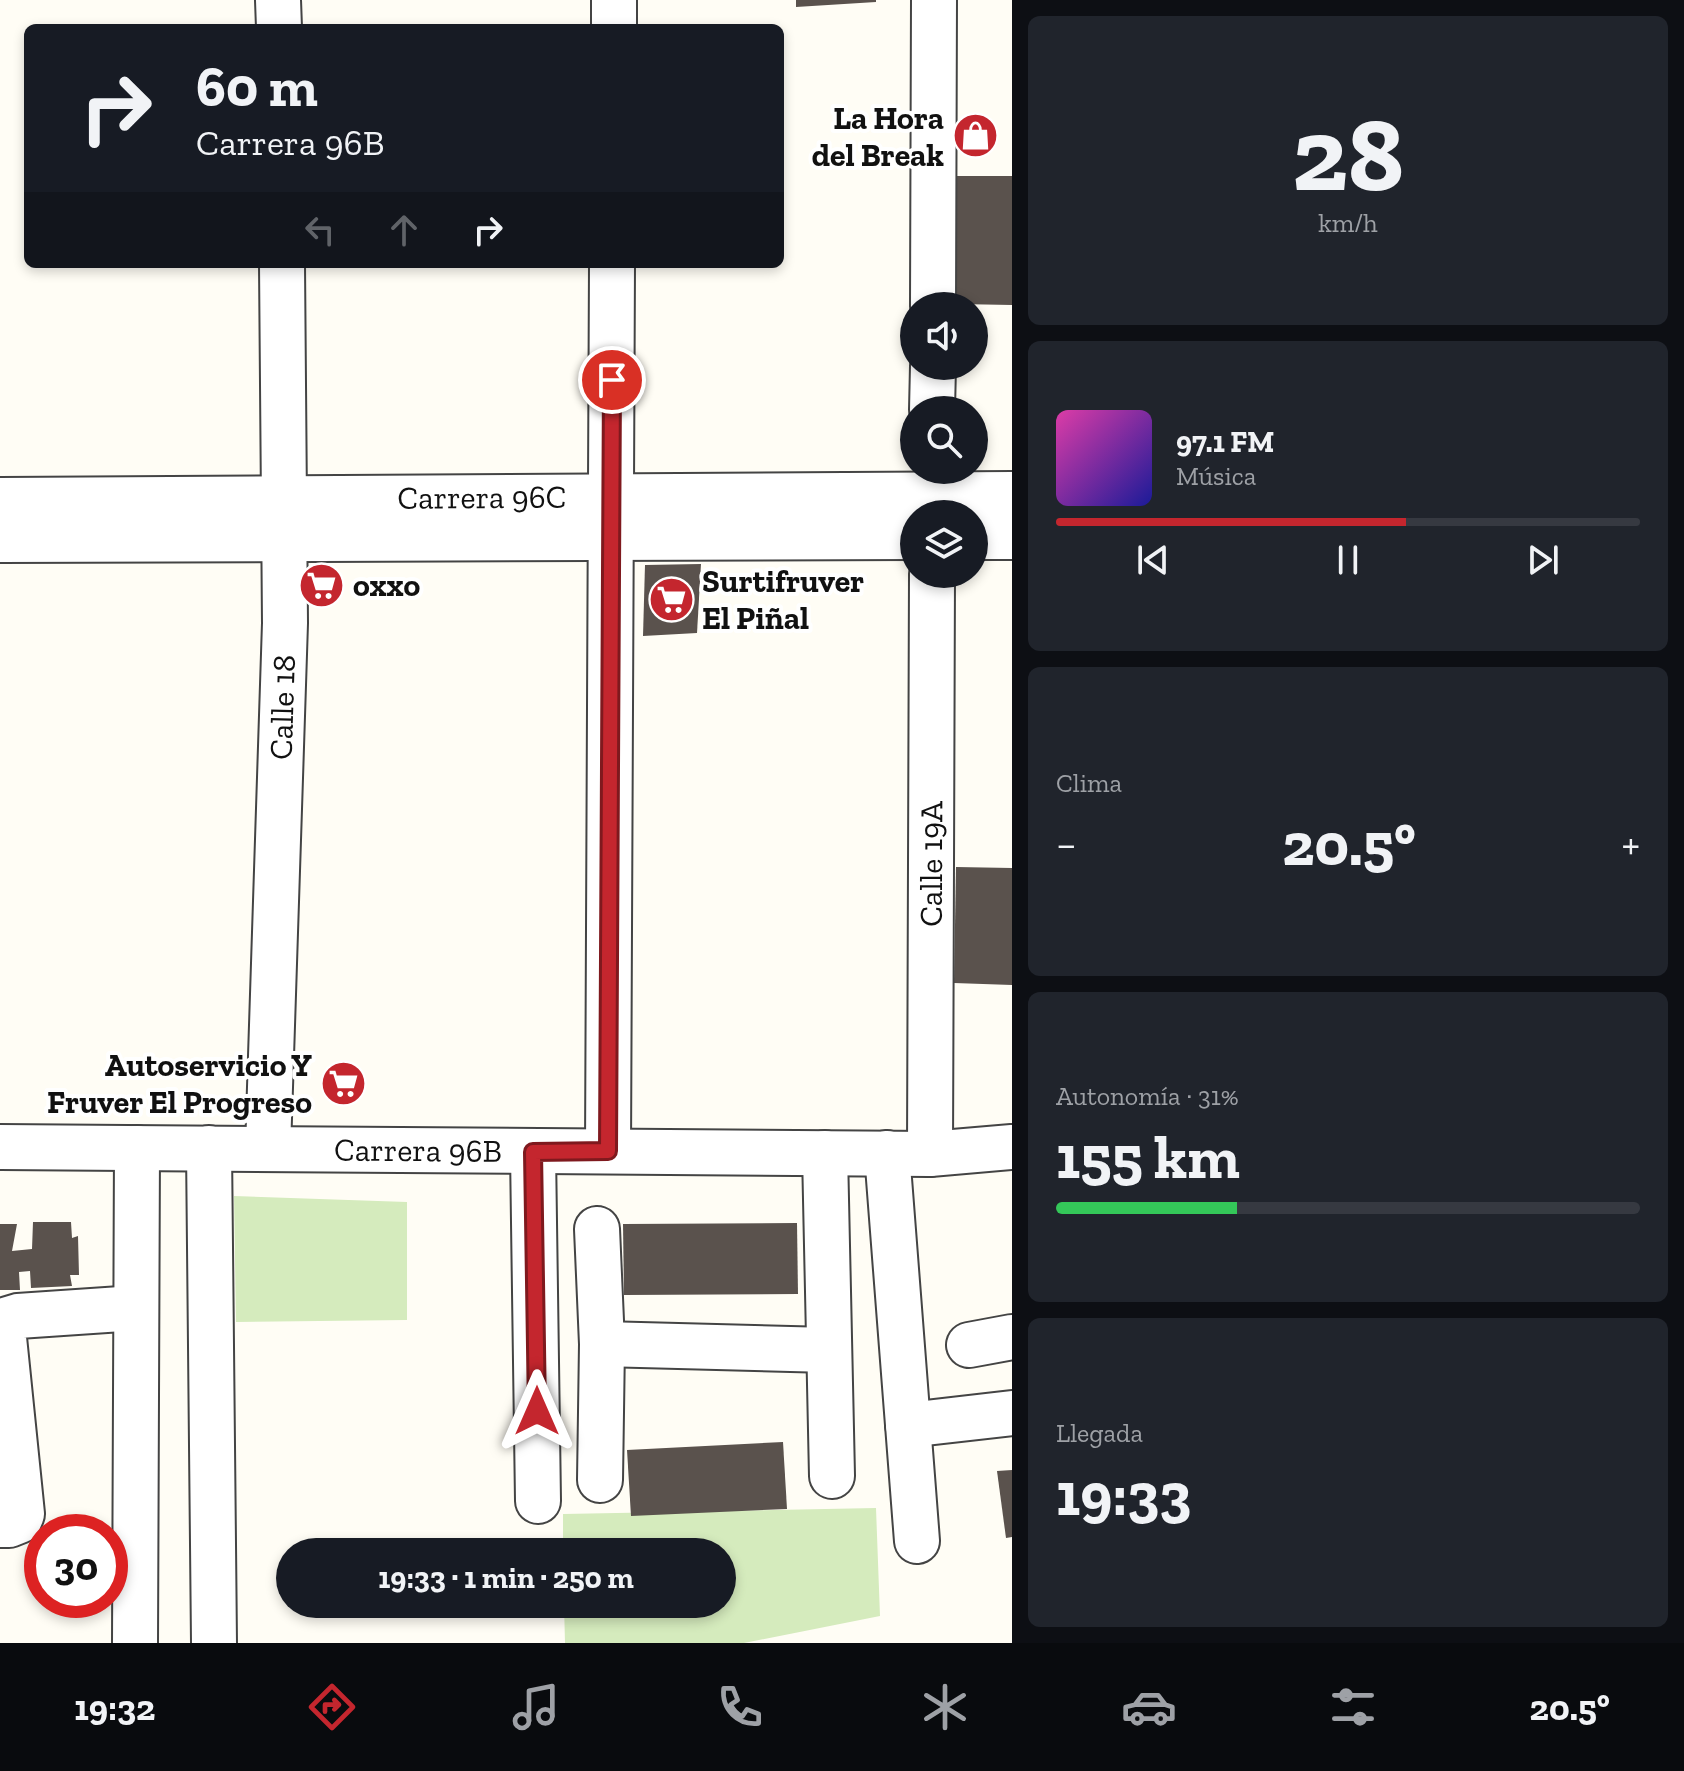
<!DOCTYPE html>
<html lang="es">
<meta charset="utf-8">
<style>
:root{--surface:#171b24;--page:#20242c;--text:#f1f3f6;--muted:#9ea1a6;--line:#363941;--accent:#c4262e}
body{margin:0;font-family:"Zilla Slab",serif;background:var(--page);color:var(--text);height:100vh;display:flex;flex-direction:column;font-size:30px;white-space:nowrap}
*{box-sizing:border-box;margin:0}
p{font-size:26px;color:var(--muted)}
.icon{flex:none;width:44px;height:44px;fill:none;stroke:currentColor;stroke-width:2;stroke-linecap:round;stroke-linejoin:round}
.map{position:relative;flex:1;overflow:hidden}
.side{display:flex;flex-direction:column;gap:16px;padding:16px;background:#0d0f14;width:672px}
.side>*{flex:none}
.banner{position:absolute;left:24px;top:24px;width:760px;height:244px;border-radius:12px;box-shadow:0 4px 12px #0003;background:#171b24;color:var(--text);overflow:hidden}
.buttons{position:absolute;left:900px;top:292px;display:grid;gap:16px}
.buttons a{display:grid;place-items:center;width:88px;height:88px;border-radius:50%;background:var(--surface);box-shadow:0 4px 12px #0003;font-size:40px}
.speed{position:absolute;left:24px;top:1514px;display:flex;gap:16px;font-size:40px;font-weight:700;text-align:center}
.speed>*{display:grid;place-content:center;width:104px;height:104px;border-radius:50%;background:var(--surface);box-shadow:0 4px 12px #0003;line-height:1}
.speed .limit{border:12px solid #d22;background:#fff;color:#111}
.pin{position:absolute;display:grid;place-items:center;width:68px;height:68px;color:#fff;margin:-34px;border:4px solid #fff;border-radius:50%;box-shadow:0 2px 8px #0007}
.me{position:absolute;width:88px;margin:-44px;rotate:0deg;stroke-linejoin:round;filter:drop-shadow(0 0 6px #0008)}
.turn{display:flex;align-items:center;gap:28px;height:168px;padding:0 40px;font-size:36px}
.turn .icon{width:104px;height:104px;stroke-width:2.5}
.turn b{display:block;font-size:56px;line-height:68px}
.lanes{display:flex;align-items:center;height:76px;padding:0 40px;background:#0003;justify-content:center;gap:40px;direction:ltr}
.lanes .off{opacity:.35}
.big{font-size:60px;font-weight:800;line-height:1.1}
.side .tile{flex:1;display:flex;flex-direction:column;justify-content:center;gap:12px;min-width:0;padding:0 28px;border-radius:12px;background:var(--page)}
.side .dial{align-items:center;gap:0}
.dial b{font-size:104px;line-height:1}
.song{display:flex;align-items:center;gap:24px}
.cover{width:96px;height:96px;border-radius:12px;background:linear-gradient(135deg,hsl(320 70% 55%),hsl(240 70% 35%))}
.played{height:8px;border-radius:4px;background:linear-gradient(90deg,var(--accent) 60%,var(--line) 60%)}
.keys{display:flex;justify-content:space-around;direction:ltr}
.heat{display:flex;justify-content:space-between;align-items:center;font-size:44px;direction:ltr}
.charge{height:12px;border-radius:6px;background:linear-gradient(90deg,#34c759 31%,var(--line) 0)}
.trip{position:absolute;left:276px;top:1538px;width:460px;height:80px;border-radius:40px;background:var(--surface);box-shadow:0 4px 12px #0003;font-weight:800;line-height:80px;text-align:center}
.tabs{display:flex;height:128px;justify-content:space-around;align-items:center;background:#090b0e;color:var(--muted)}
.tabs .icon{width:56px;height:56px}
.tabs .on{color:var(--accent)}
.tabs b{font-size:36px;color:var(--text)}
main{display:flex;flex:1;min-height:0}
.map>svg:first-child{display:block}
</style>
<main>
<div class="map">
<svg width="1012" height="1643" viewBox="0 0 1012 1643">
<rect width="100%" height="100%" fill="#fffdf5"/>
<!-- green -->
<g fill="#d5ebbd">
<polygon points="234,1196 407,1202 407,1320 236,1322"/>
<polygon points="876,1508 880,1616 744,1643 565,1643 564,1604 722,1604 722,1552 563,1552 563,1514"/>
</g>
<!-- building -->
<g fill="#5a524d">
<polygon points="796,0 876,0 876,2 796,7"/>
<polygon points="952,176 1012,176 1012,305 957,304"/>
<polygon points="701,564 697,633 643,636 645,565"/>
<polygon points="956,867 1012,868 1012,985 954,983"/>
<polygon points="33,1222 71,1222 72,1238 78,1236 79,1275 70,1275 72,1286 31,1288 30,1271 19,1272 20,1290 0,1290 0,1224 17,1224 12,1251 32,1249"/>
<polygon points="797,1223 798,1294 624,1295 623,1224"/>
<polygon points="783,1442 787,1509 631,1516 627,1450"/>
<polygon points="1012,1470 1012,1537 1006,1538 997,1471"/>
</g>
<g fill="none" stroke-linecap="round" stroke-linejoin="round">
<defs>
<g id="minor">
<polyline points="278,0 279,28"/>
<polyline points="614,28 614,0"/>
<polyline points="933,306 934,0"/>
<polyline points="932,410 933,366"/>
<path id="s1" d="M0 500 1012 494"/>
<polyline points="974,537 1012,537"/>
<polyline points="0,540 914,537"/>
<path id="s2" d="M0 1147 930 1154 1012 1147"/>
<polyline points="209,1148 214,1643"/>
<path id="s3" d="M268 1149 285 623 282 264"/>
<polyline points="608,1151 612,264"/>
<polyline points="533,1152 538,1501"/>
<polyline points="825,1153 832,1476"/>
<polyline points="887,1153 917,1541"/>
<path id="s4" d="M930 1154 932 574"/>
<polyline points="597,1229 602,1344 600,1480"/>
<polyline points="602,1344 829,1350"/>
<polyline points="969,1345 1012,1337"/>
<polyline points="908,1425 1012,1413"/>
<polyline points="0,1525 9,1525 19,1521 22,1514 3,1328 8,1319 18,1316 136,1308"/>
<polyline points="135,1643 137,1148"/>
</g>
</defs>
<!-- minor casing -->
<use href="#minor" stroke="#444" stroke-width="48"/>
<!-- minor -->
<use href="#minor" stroke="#fff" stroke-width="44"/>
</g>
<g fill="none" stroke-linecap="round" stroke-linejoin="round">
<defs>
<polyline id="route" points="537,1411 533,1152 608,1151 612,380"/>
</defs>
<!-- route casing -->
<use href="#route" stroke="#7f191e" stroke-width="20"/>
<!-- route -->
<use href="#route" stroke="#c4262e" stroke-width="14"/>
</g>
<!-- icons -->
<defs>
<symbol id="shop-disc" viewBox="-11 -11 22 22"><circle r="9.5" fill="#c4262e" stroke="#fff"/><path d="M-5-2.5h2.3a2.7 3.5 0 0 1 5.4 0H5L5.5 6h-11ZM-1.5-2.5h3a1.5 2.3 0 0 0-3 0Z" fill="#fff"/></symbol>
<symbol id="supermarket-disc" viewBox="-11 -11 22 22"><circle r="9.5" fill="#c4262e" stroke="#fff"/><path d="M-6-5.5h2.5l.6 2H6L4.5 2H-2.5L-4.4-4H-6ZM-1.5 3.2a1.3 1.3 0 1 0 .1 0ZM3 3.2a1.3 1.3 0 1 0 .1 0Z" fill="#fff"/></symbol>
</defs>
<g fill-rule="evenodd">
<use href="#shop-disc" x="950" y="110" width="51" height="51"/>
<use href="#supermarket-disc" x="296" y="560" width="51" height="51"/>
<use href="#supermarket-disc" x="646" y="574" width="51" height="51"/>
<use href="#supermarket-disc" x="318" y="1058" width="51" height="51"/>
</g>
<g text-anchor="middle" stroke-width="8" stroke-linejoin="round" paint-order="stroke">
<!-- poi labels -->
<g font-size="32" font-weight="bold" fill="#111" stroke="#fff" text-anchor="end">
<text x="944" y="129">La Hora<tspan x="944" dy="37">del Break</tspan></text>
<text x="702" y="592" text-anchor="start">Surtifruver<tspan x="702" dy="37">El Piñal</tspan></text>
<text x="353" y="596" text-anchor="start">oxxo</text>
<text x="312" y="1076">Autoservicio Y<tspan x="312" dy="37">Fruver El Progreso</tspan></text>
</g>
<!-- street labels -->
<g font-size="32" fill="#111" stroke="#fff">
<text dy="11" stroke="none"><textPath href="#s1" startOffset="482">Carrera 96C</textPath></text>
<text dy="11" stroke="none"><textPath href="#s3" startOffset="442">Calle 18</textPath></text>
<text dy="11" stroke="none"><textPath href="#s4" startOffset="290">Calle 19A</textPath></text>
<text dy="11" stroke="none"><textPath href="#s2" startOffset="418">Carrera 96B</textPath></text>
</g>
</g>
</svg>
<div class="buttons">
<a><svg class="icon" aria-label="sound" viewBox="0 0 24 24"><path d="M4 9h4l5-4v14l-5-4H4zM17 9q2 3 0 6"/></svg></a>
<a><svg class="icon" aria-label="search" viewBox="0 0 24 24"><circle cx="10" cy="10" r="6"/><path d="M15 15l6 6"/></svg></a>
<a><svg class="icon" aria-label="layers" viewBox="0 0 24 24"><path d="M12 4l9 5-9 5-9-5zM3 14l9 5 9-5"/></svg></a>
</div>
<div class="speed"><div class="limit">30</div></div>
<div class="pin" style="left:612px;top:380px;background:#d93025"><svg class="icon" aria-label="arrive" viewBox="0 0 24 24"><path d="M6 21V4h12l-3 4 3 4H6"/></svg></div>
<svg class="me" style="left:537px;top:1411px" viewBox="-20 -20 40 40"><path d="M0-17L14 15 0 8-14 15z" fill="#c4262e" stroke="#fff" stroke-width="4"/></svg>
<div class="trip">19:33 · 1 min · 250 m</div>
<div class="banner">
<div class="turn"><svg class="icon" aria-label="right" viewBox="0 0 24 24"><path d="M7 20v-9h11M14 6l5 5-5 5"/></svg><div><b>60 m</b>Carrera 96B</div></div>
<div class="lanes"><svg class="icon off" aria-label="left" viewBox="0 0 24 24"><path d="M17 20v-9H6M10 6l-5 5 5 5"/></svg><svg class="icon off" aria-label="ahead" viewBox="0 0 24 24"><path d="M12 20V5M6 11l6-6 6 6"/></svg><svg class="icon" aria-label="right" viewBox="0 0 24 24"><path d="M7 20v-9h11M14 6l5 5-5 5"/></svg></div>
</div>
</div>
<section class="side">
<div class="tile dial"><b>28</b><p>km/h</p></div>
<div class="tile">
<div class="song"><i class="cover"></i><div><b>97.1 FM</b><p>Música</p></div></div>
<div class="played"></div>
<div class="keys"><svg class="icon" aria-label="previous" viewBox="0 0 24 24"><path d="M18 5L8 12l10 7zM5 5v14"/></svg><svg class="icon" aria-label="pause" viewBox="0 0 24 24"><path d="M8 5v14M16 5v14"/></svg><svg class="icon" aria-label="next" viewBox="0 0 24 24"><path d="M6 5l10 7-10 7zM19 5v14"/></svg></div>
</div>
<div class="tile"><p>Clima</p>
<div class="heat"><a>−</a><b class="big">20.5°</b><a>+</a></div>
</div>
<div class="tile"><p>Autonomía · 31%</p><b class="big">155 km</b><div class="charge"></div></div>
<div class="tile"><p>Llegada</p><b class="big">19:33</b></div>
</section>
</main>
<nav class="tabs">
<b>19:32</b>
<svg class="icon on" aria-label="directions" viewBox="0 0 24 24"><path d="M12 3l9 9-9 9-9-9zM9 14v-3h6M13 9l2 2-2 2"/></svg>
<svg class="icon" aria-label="music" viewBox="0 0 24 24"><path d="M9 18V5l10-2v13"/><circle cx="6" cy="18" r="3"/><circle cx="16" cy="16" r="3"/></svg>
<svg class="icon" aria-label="phone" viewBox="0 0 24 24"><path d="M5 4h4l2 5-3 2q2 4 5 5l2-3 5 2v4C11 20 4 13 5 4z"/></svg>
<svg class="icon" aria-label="climate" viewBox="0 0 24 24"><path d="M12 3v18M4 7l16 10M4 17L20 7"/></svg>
<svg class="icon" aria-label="car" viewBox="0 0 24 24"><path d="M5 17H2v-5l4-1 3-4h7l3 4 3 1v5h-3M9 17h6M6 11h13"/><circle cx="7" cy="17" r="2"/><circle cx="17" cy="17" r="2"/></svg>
<svg class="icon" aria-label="filters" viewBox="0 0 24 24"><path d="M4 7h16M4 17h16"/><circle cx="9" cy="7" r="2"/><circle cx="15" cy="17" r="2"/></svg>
<b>20.5°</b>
</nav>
